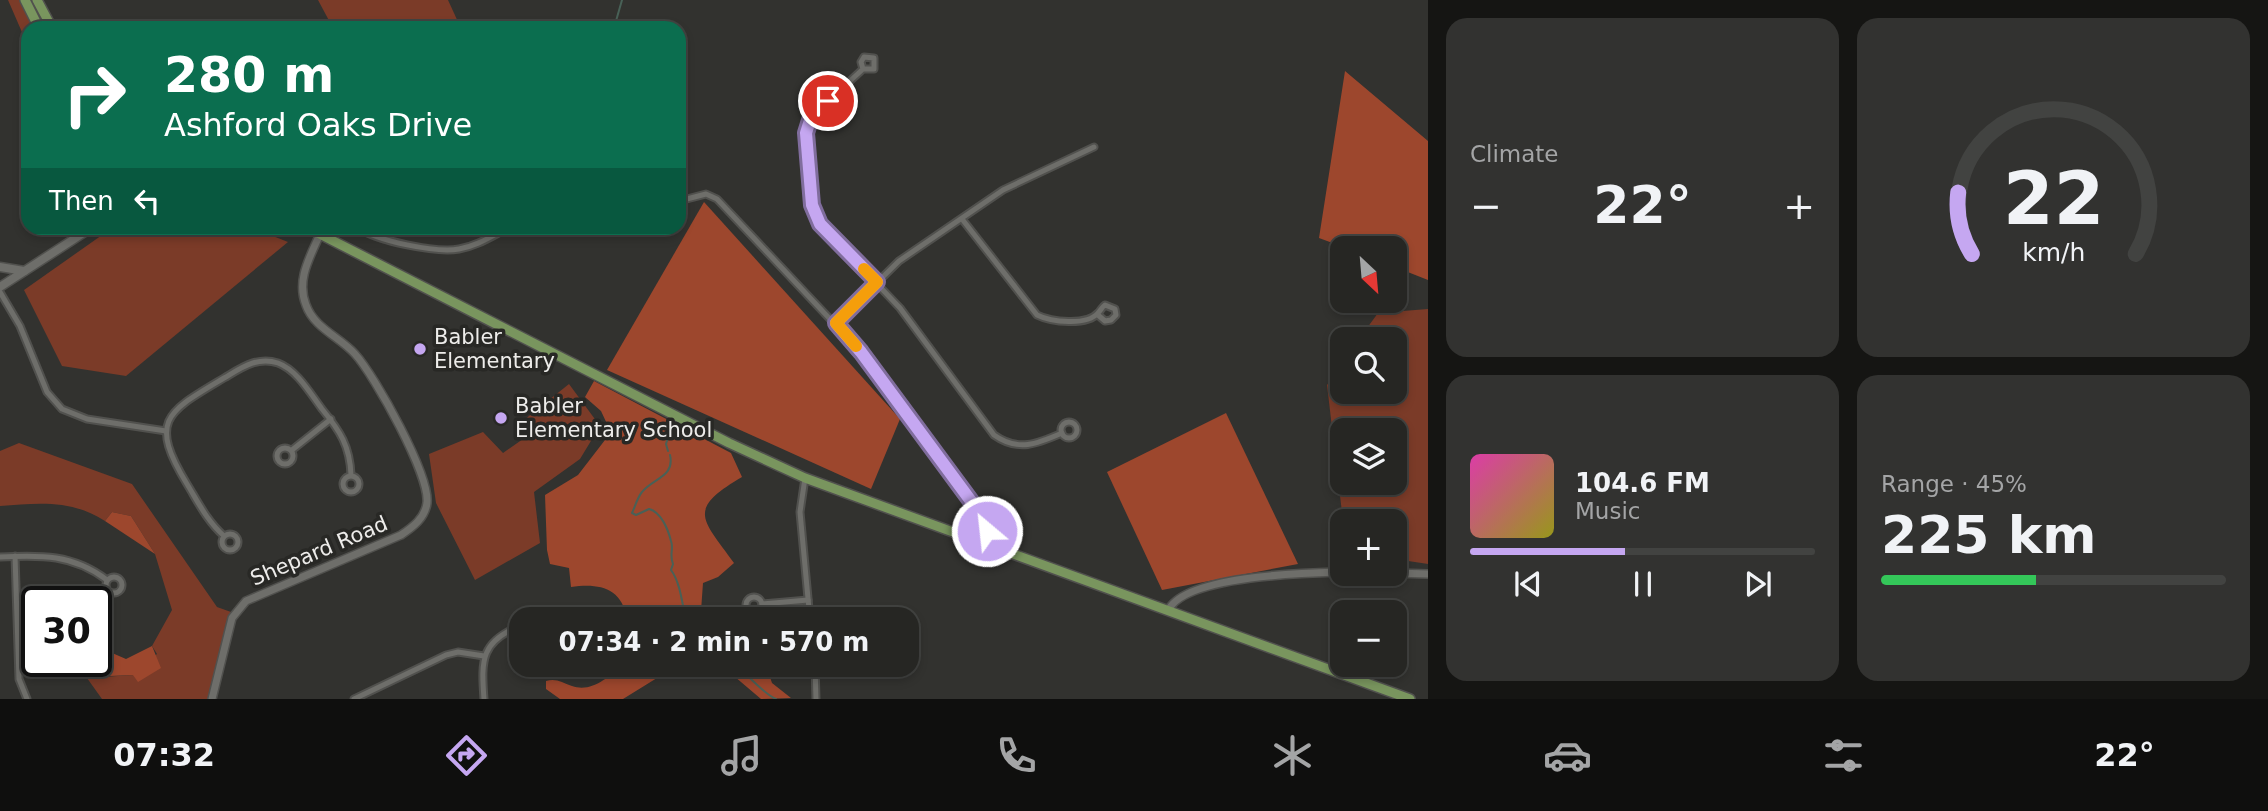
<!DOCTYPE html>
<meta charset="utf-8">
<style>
:root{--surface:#262623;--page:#323230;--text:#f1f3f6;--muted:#a4a5a6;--line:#424341;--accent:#c5a7f1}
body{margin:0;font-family:"DejaVu Sans",sans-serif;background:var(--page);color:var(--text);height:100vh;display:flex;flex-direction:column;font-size:26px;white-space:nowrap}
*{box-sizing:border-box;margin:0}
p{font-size:23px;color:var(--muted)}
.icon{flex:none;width:38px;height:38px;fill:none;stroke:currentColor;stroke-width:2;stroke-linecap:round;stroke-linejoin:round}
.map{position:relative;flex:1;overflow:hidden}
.drawer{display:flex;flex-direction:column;gap:18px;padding:18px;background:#151513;width:840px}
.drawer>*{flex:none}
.hud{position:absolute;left:21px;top:21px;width:665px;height:214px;border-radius:21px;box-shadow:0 4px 10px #0003,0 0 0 2px var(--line);background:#0b6e4f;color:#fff;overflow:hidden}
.needle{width:46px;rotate:154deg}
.tools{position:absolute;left:1330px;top:236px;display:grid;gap:14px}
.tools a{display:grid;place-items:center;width:77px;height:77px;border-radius:14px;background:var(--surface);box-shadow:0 4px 10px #0003,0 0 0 2px var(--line);font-size:35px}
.speed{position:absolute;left:21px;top:586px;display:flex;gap:14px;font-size:35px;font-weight:700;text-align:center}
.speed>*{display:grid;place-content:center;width:91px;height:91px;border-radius:50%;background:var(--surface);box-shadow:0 4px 10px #0003,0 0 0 2px var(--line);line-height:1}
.speed .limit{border:4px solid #111;border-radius:10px;background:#fff;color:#111}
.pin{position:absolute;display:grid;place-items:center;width:60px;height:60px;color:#fff;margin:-30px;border:4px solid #fff;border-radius:50%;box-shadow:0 2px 7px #0007}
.me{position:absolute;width:77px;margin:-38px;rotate:332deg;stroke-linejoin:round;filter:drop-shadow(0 0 5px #0008)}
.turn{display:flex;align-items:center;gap:24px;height:147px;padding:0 28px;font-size:32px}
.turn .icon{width:91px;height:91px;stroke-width:2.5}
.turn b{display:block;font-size:49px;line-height:60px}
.then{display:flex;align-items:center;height:66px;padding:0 28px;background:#0003;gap:14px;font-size:26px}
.big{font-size:52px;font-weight:800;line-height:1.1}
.drawer .card{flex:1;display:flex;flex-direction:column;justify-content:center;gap:10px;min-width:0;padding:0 24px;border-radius:21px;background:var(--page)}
.drawer .dial{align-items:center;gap:0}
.dial svg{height:182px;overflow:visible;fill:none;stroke:var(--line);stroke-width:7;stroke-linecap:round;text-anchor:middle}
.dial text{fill:var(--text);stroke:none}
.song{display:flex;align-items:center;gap:21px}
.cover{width:84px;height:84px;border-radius:10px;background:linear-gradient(135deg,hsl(320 70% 55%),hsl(60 70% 35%))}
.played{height:7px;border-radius:4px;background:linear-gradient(90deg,var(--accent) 45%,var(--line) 45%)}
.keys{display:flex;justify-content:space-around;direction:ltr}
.heat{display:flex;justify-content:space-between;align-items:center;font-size:38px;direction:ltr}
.charge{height:10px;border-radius:5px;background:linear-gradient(90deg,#34c759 45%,var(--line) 0)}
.drawer .tiles{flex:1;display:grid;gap:18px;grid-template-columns:repeat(2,1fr)}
.trip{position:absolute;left:509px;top:607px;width:410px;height:70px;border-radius:21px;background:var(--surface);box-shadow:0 4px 10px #0003,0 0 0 2px var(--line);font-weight:800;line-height:70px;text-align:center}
.menu{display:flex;height:112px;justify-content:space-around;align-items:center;background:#0f0f0e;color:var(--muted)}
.menu .icon{width:49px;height:49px}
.menu .current{color:var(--accent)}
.menu b{font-size:32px;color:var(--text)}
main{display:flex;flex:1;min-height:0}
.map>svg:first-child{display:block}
</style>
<main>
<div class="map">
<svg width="1428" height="699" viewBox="0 0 1428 699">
<rect width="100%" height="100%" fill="#32322f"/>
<!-- green -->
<g fill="#7b3b28" fill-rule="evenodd">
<polygon points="8,0 19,0 36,28 28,28 28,46"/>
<polygon points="318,0 448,0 459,24 451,28 333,28"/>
<polygon points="112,228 253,228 288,242 126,376 62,366 24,290"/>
<path d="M1428 309V564L1395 559V522L1343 521 1327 385 1342 364V392H1395V340L1359 339 1378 313ZM1395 430V483H1342V430Z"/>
<polygon points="569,384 600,426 580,459 534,492 540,543 475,580 436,503 429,454 483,432 503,453 523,439 524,420"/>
<path d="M19 443 132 484 217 607 231 612 208 699H102L87 678 133 675 157 654 152 646 172 610 155 554 131 516 112 512 105 521C71 499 38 503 0 506V451Z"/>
</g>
<!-- forest -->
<g fill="#9d472d">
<polygon points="1345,71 1428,141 1428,280 1395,267 1395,248 1346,248 1319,238"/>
<polygon points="704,202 900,419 871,489 607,370"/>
<path d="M594 381 731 453 742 477C686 510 702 518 734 563L718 577 703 583 701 611 709 619H627C622 587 598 583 571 587L569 568 550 564 547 550 545 495 578 475 605 440 608 426 601 411 585 397Z"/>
<polygon points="1226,413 1298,564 1162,590 1107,472"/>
<polygon points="112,512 131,516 155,554 105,521"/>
<polygon points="96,646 126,659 152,646 161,668 138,682 133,675 65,678 63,662 96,662"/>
<path d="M622 665H678L623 699H560L546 689V681C557 678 562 683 572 686 591 693 609 677 622 665Z"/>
<polygon points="721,665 766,665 772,683 791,698 761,699"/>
</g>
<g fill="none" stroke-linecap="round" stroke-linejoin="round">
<!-- stream -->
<g stroke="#486157" stroke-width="2">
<polyline points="614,28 622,0"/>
<polyline points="668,451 666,444 670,431"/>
<path d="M670 455C675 477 653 478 642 492 637 498 635 507 632 513L636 515 649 509C661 512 668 529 671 541 674 549 669 554 673 564L671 570C680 582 682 602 685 616L691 620"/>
<path d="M739 665C744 674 768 696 776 699"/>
</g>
<defs>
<g id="minor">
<path d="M863 69 861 62 864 57 874 58V69H863L811 117C801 140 807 190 815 214L820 224 900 308 994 435C1018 452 1037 444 1062 433"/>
<polyline points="679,201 706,194 717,199 861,352 982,516 987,531 984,543"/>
<path d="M962 219 1037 315C1051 322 1087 326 1098 313 1101 310 1102 307 1105 305L1115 309 1116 315 1111 320 1105 321 1098 315"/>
<path d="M359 228C377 241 436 253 459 249 477 246 492 236 508 228"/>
<polyline points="0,292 20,326 47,392 62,409 87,419 166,431"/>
<polyline points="836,323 899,261 1003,190 1094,147"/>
<circle cx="1069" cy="430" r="8"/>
<circle cx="285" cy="456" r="8"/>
<polyline points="292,450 331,419"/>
<circle cx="351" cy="484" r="8"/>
<polyline points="805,478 800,512 810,620"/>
<circle cx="230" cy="542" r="8"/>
<path d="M224 536C207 521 198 502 187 484 148 420 167 412 224 378 241 368 257 356 278 363 297 370 310 393 322 409 340 431 350 446 351 475"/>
<polyline points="15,556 19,679 27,699"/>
<path d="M0 557C41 555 73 554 107 580"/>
<circle cx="114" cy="585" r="8"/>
<circle cx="754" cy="605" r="8"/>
<polyline points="762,604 808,600"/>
<polyline points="815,665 816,699"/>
<polyline points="354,699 446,655 458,652 484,656"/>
<path d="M484 699C481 659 481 641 522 625"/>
</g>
<g id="tertiary">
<polyline points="1395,573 1428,574"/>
<path d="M1168 611C1184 575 1307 573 1342 572"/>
<path d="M212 699 232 618 246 601 401 535C413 527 425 518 427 503 430 475 375 376 355 354 340 337 314 328 306 305 296 280 310 257 320 234"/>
</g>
<g id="secondary">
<polyline points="0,267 24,271"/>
<polyline points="0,287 91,228"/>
</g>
<g id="primary">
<polyline points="25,0 39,28"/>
<polyline points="37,0 52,28"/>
<polyline points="308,228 729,443 805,478 1410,699"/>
</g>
</defs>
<!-- minor casing -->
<use href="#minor" stroke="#51514e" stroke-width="9"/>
<!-- tertiary casing -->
<use href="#tertiary" stroke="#51514e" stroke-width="10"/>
<!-- secondary casing -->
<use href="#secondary" stroke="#51514e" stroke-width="11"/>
<!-- primary casing -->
<use href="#primary" stroke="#51514e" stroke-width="12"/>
<!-- minor -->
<use href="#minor" stroke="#6e6e6a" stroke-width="5"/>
<!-- tertiary -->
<use href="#tertiary" stroke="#6e6e6a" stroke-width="7"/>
<!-- secondary -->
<use href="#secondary" stroke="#6e6e6a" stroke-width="8"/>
<!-- primary -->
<use href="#primary" stroke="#79955e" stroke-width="9"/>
</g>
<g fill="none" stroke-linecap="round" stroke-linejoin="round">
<defs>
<polyline id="route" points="828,101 811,117 806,133 812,205 820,224 877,282 836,323 861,352 982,516 987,531"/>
</defs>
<!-- route casing -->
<use href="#route" stroke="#806d9d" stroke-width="18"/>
<!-- route -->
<use href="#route" stroke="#c5a7f1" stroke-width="12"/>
<!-- slow -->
<polyline stroke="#f59e0b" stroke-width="12" points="856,346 836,323 877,282 864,269"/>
</g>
<!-- markers -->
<g fill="#c5a7f1" stroke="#282825" stroke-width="2.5">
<circle cx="420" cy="349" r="7"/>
<circle cx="501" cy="418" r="7"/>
</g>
<g text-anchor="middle" stroke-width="7" stroke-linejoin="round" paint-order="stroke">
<!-- poi labels -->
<g font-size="21" fill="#edecea" stroke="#282825" text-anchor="start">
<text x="434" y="344">Babler<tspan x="434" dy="24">Elementary</tspan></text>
<text x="515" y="413">Babler<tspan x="515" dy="24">Elementary School</tspan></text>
</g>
<!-- street labels -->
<g font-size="21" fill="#edecea" stroke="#282825">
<text transform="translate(319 551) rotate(-23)" y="7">Shepard Road</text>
</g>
</g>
</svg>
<div class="tools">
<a><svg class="needle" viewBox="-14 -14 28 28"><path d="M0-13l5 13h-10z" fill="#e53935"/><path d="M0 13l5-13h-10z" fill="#a4a5a6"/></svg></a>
<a><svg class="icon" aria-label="search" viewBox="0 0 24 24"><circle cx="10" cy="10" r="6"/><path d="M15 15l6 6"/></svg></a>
<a><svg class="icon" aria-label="layers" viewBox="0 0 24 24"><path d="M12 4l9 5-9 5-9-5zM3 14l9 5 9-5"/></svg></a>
<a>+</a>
<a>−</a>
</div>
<div class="speed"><div class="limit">30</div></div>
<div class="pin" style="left:828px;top:101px;background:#d93025"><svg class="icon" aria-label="arrive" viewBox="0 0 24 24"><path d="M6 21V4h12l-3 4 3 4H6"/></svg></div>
<svg class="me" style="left:987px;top:531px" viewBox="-20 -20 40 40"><circle r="17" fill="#c5a7f1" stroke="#fff" stroke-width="3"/><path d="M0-11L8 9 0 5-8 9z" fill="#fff"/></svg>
<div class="trip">07:34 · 2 min · 570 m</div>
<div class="hud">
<div class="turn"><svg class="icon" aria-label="right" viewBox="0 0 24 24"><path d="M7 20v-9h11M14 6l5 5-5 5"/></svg><div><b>280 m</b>Ashford Oaks Drive</div></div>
<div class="then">Then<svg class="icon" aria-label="left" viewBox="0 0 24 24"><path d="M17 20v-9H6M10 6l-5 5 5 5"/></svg></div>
</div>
</div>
<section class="drawer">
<div class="tiles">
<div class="card"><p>Climate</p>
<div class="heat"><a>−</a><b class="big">22°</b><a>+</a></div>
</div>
<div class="card dial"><svg viewBox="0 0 100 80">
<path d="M14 69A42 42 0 1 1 86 69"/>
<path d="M14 69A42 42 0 0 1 8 42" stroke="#c5a7f1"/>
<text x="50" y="56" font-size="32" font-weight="700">22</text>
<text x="50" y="72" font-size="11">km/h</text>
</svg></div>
<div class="card">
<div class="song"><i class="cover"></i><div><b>104.6 FM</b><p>Music</p></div></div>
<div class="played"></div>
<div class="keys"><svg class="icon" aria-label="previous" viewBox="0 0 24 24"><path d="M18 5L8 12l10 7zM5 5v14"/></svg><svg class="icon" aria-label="pause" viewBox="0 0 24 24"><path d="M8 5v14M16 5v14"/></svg><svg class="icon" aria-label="next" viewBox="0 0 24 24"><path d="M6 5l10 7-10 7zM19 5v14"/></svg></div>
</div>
<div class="card"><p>Range · 45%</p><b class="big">225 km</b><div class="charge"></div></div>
</div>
</section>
</main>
<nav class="menu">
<b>07:32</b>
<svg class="icon current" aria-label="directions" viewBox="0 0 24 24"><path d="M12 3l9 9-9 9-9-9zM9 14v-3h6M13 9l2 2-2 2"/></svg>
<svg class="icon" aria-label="music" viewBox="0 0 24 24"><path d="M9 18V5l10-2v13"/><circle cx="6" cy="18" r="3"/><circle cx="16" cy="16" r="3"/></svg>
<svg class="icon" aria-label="phone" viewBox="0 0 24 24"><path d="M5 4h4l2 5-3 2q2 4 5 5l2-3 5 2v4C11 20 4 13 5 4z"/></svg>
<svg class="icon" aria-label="climate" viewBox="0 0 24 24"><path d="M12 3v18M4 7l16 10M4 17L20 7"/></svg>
<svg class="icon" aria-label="car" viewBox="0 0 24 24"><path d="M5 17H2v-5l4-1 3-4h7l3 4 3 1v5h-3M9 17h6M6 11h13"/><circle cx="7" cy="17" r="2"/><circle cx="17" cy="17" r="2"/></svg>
<svg class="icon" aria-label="filters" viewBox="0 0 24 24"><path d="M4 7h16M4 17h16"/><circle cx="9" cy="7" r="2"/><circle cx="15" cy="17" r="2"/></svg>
<b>22°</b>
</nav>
